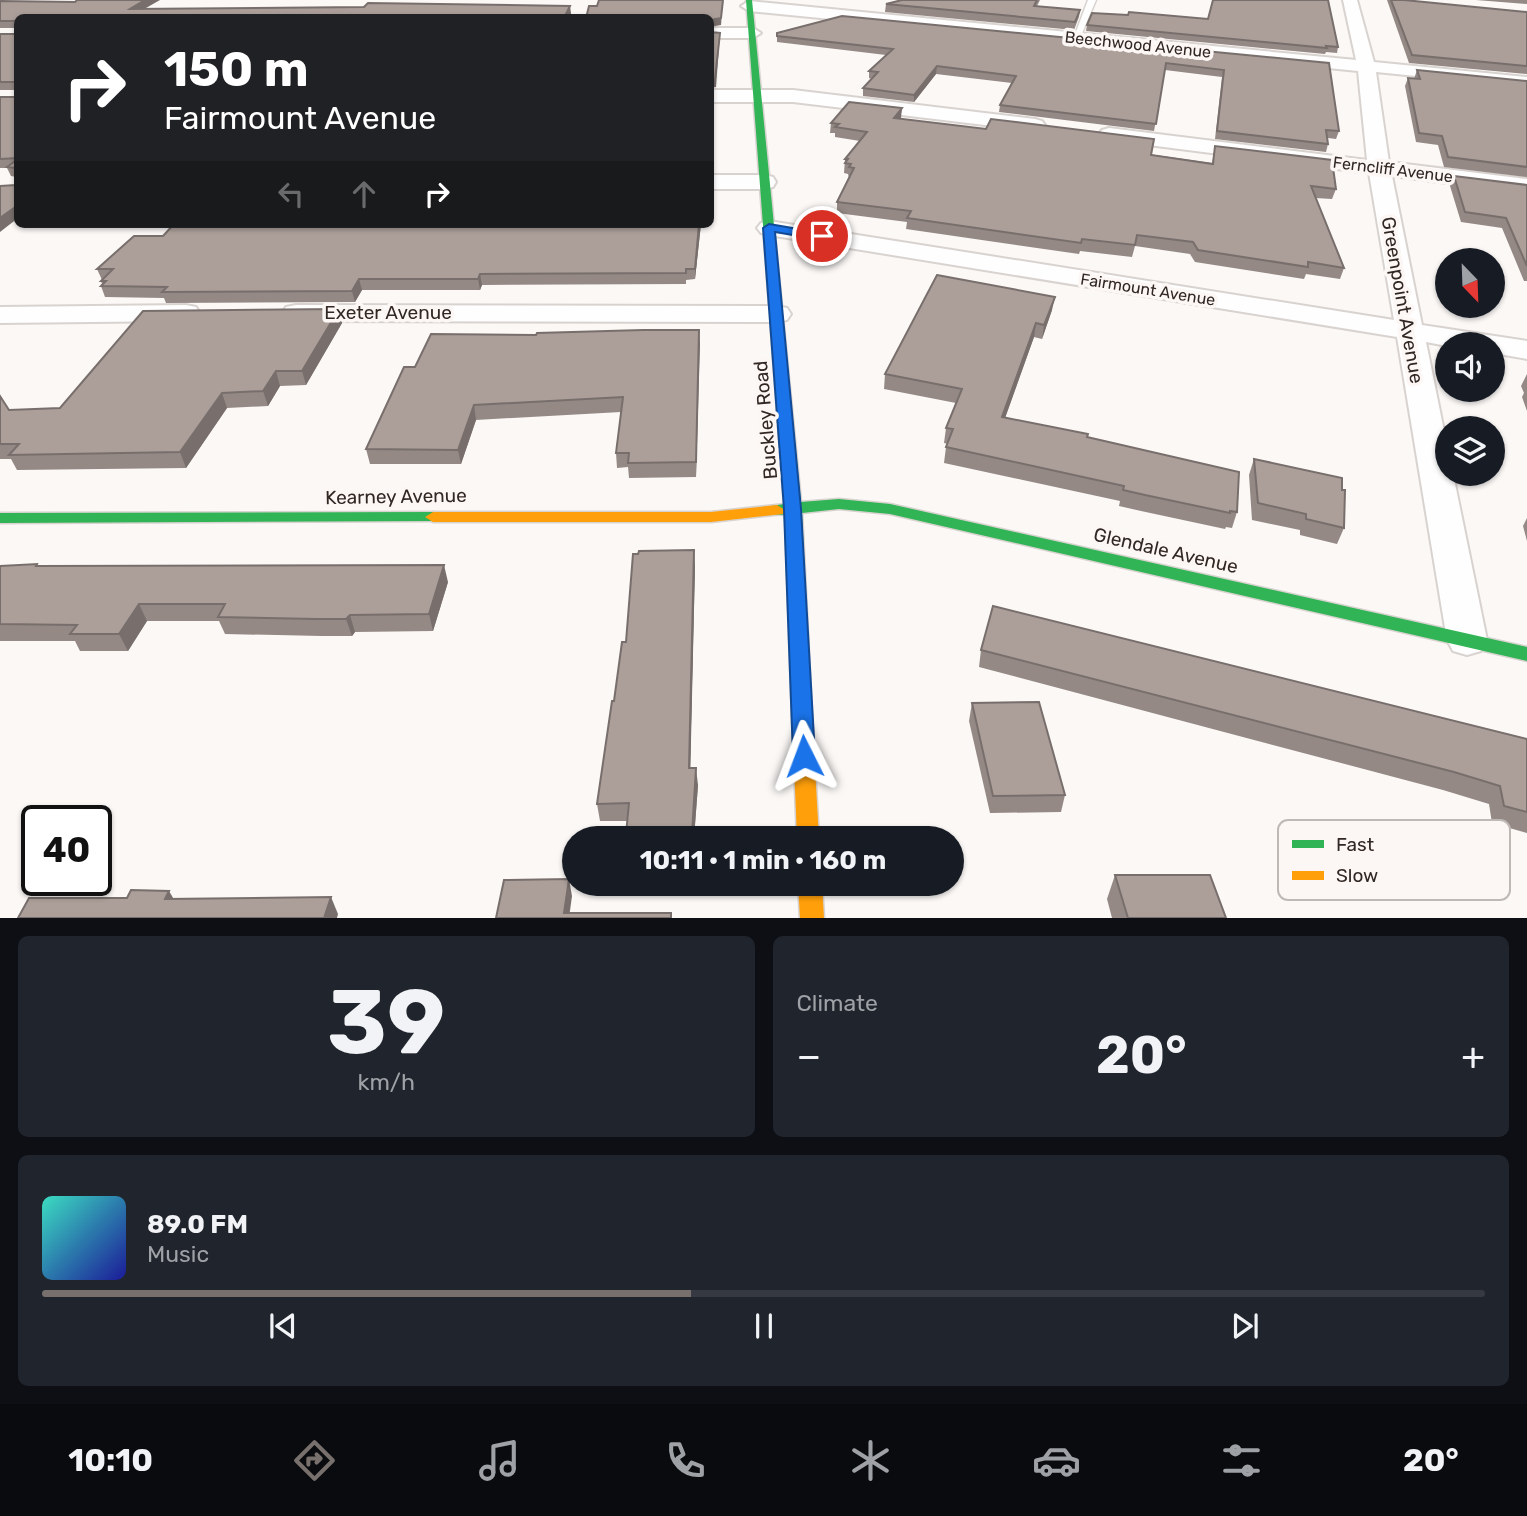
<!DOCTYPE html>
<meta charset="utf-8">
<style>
:root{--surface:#171b24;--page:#20242c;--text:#f1f3f6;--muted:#9ea1a6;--line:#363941;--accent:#78706d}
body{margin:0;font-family:Rubik,sans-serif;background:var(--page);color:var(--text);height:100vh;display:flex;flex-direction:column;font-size:26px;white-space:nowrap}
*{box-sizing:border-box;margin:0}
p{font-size:23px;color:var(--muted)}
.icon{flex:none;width:38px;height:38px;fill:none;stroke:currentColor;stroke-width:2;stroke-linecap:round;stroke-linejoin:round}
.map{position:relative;height:918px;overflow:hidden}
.side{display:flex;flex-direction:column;gap:18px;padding:18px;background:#0d0f14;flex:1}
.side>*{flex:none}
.guide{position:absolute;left:14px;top:14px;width:700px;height:214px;border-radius:10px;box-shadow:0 2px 5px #0004;background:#202124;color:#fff;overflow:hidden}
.needle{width:46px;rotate:157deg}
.fabs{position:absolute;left:1435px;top:248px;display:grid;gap:14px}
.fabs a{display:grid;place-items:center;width:70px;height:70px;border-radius:50%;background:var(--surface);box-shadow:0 2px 5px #0004;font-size:35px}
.speed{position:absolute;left:21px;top:805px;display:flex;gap:14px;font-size:35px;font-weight:700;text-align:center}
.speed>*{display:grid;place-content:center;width:91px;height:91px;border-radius:50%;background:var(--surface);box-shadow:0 2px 5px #0004;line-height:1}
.speed .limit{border:4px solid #111;border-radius:10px;background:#fff;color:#111}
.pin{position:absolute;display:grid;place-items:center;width:60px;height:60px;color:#fff;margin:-30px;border:4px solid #fff;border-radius:50%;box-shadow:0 2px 7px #0007}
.me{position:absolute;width:77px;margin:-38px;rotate:357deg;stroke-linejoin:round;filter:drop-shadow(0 0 5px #0008)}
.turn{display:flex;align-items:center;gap:24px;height:147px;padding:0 35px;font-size:32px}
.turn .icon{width:91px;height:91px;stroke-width:2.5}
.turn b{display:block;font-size:49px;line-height:60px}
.lanes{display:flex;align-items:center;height:66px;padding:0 35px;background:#0003;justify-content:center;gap:35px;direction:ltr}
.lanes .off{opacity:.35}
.big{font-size:52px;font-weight:700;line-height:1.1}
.side .widget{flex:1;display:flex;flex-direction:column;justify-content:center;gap:10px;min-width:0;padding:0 24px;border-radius:10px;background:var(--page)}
.side .dial{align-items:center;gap:0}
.dial b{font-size:91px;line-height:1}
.song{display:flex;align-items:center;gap:21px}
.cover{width:84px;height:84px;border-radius:10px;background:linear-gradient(135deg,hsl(170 70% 55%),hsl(240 70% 35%))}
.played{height:7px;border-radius:4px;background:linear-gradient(90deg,var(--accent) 45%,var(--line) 45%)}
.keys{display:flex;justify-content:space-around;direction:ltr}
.heat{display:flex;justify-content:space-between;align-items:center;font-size:38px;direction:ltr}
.side .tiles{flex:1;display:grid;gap:18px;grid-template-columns:1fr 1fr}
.widget:last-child{grid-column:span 2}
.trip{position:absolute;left:562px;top:826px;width:402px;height:70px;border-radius:35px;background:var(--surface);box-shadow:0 2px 5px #0004;font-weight:700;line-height:70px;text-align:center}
.menu{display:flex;height:112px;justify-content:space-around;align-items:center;background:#090b0e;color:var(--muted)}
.menu .icon{width:49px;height:49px}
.menu .on{color:var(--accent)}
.menu b{font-size:32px;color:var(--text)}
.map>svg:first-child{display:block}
</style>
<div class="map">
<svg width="1527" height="918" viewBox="0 0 1527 918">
<rect width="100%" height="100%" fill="#fbf8f6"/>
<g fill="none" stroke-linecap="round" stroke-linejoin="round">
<defs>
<polygon id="lane" points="1088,0 1096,0 1080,38 1073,40"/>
<g id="street">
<polygon points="1343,0 1357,0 1374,62 1527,77 1527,87 1376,72 1389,162 1527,179 1527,193 1392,176 1422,325 1527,341 1527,359 1493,353 1493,345 1447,346 1426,342 1447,446 1447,474 1453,474 1487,640 1481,651 1467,655 1453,651 1447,640 1397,337 769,235 761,233 757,228 761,223 769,221 1394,320 1369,173 1109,140 1102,138 1099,134 1102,130 1109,128 1367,160 1358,71 749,11 741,6 749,1 1356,60"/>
<polygon points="710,28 753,28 761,33 753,38 710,38"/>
<polygon points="710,90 793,90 1035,119 1042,121 1045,125 1042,129 1035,131 793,102 710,102"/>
<polygon points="710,175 765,175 773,177 776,182 773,187 765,189 710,189"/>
<polygon points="186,305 196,307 200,313 196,319 186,321 0,323 0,307"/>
<polygon points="296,305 777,306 787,308 791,314 787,320 777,322 296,321 286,319 282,313 286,307"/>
</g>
<g id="fast">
<polygon points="746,0 752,0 801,502 839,499 890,504 1527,647 1527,661 890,514 839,509 802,513 812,716 809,722 802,724 795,722 792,716 785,515 771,514 769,510 771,506 784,504"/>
<polygon points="433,512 439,513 441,517 439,521 0,523 0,513"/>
</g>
<g id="slow">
<polygon points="777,505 785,510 783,514 711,522 433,522 425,517 433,512 711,512"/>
<polygon points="802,708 809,710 812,716 819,838 797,838 792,716 795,710"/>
<polygon points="798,884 822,884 824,918 800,918"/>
</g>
</defs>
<!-- lane casing -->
<use href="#lane" stroke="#d9d3d0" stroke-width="3"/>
<!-- street casing -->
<use href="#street" stroke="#d9d3d0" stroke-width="4"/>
<!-- fast casing -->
<use href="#fast" stroke="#d9d3d0" stroke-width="3"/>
<!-- slow casing -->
<use href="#slow" stroke="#d9d3d0" stroke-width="3"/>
<!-- lane -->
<use href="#lane" fill="#fefefe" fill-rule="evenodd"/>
<!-- street -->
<use href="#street" fill="#fefefe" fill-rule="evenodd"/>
<!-- fast -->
<use href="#fast" fill="#30b455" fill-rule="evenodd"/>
<!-- slow -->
<use href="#slow" fill="#ff9f0a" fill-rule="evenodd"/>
</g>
<!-- wall -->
<g fill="#948984">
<polygon points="1040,0 1037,6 1080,10 1079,17 1074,30 885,12 886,4"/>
<polygon points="1387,0 1404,0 1527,12 1527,74 1409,63"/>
<polygon points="1476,0 1527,0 1527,4"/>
<polygon points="0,1 145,9 571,13 569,18 18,18 18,218 16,177 11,176 7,168 0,168 0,97 16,97 16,90 0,90 0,34 17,34 17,28 0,28"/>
<polygon points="1128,15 1338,47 1337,53 1326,52 1325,54 1086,31 1087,25"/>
<polygon points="777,33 1329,63 1339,131 1336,139 1328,138 1328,144 1326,152 1215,139 1222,77 1165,70 1154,131 999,112 1000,105 1012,83 936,74 914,102 863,96 863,88 872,79 869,78 869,71 886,55 777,42"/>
<polygon points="1417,70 1527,81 1527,177 1444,167 1438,145 1416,142 1405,86 1408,78 1414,79"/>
<polygon points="902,108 900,119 1212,163 1215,146 1336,189 1332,199 1315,198 1344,268 1340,279 1306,274 1304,279 1195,262 1190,254 1135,246 1132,257 1080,251 1079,254 906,229 907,222 837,213 837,202 849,178 848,174 844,173 845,159 860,141 835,137 835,133 830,133 831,123"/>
<polygon points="1454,176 1527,185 1527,281 1524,281 1502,228 1461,222 1450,186"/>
<polygon points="174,224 701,224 695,279 686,280 686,284 482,285 480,290 362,290 355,302 166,303 164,298 105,297 101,286 102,284 101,281 102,280 97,269 163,236"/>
<polygon points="339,309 342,323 306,385 280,386 268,406 227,408 186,468 17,470 11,459 0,459 0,396 9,410 60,408"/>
<polygon points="1052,310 1042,339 1034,337 1005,418 1087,437 1237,512 1232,528 1226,527 1225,529 1141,511 1119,506 1120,501 944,463 946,447 948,444 944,443 946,428 956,403 884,389 885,374"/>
<polygon points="699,330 696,477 629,478 628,467 617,468 616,453 621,412 476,420 461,464 370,464 366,449 415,367 536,335"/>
<polygon points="1527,374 1527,411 1522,397 1524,393 1521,386"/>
<polygon points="1254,459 1342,490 1344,528 1337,544 1300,535 1300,530 1252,520 1249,475"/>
<polygon points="1527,518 1527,541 1523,526"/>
<polygon points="0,566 38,566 448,582 433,631 355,632 352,636 322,636 225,634 219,621 147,621 128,651 80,651 75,641 0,641"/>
<polygon points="695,566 690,768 698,785 694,838 627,838 628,821 600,821 597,804 614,701 626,642"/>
<polygon points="981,650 1527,739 1527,833 1492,823 1489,804 1443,790 979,667"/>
<polygon points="972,703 1065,795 1061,812 990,813 969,721"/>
<polygon points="1115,875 1226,918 1112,918 1107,899"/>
</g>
<!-- shaded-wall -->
<g fill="#786f6c">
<polygon points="145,0 160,0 132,16 130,9"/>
<polygon points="723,0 721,25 710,27 710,20"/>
<polygon points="570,6 571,13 569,18 564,18"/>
<polygon points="720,33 716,87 710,88 710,79"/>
<polygon points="937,66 936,74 914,102 914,95"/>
<polygon points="902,108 901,118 893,128 894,118"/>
<polygon points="18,205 18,218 0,232 0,218"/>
<polygon points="699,224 701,224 695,279 695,269"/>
<polygon points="480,274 482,285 480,290 478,279"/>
<polygon points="359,279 362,290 355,302 352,291"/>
<polygon points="1055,297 1052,310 1042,339 1044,325"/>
<polygon points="339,309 342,323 306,385 302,371"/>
<polygon points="1036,323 1034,337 1000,432 1002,417"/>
<polygon points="699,330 700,344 696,477 696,462"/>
<polygon points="276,371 280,386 268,406 263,391"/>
<polygon points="222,393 227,408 186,468 180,452"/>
<polygon points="474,405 476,420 461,464 458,450"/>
<polygon points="694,550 695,566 690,785 689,768"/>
<polygon points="444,565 448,582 433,631 429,614"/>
<polygon points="139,604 147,621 128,651 119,634"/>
<polygon points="350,615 355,632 352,636 346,619"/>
<polygon points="696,768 698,785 694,838 692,838"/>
<polygon points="569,879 572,896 569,918 564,913"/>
<polygon points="169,891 179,908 165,899"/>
<polygon points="331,897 338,914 337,918 324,918"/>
</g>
<!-- building -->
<g fill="#ac9f9a" stroke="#786f6c" stroke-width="2">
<polygon points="77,0 145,0 130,9 364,7 368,3 570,6 564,18 18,18 18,158 0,159 0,97 16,97 16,82 0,82 0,34 17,34 17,21 0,21 0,1 75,2"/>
<polygon points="599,0 723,0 721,18 710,20 710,18 586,18 589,6 597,6"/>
<polygon points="902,0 1037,0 1034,6 1080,10 1075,22 886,4"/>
<polygon points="1213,0 1328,0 1338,47 1326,46 1327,48 1087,25 1092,13 1128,15 1129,12 1208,19"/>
<polygon points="1391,0 1404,0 1527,12 1527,66 1412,55"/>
<polygon points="842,16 1329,63 1339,131 1326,130 1328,144 1217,131 1224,70 1166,63 1156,124 1000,105 1016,76 937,66 914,95 863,88 878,72 869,71 893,49 777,36 777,33"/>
<polygon points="710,32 720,33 715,79 710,79"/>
<polygon points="1417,70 1527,81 1527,167 1448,157 1442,136 1419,133 1408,78 1420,79"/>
<polygon points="849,102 902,108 894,118 986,129 991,119 1154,139 1151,155 1213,164 1215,146 1332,160 1336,189 1311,186 1344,268 1308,262 1308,267 1198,250 1193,242 1137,235 1135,245 1082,239 1081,243 907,218 911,211 837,202 854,168 849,167 851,164 845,163 848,159 845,159 867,132 835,127 839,124 831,123"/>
<polygon points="18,159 18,205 0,218 0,186 16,185 16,168 7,167"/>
<polygon points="1454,176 1527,185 1527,266 1506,218 1465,212"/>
<polygon points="174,224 699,224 695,269 686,269 686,273 480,274 478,279 359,279 352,291 162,292 167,287 101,286 106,281 101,281 113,269 97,269 134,236 163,236"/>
<polygon points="937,275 1055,297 1044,325 1036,323 1002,417 1088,434 1087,437 1239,472 1237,512 1230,511 1230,513 1145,495 1123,490 1124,486 946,447 953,429 946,428 962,389 885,374"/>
<polygon points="339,309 302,371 276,371 263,391 222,393 180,452 9,455 19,444 0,444 0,396 9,410 60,408 143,311"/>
<polygon points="643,330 699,330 696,462 628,463 629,453 616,453 623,397 474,405 458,450 366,449 404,367 415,367 431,334 536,335 537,333"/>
<polygon points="1254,459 1342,478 1342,490 1345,490 1344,528 1306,519 1306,514 1258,503"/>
<polygon points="694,550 689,768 696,768 692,833 626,834 629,803 597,804 612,701 614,701 622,642 626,642 633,554 638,554 639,551"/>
<polygon points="37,564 36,566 444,565 429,614 350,615 346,619 316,619 218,617 225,604 139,604 119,634 70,634 77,625 0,624 0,566"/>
<polygon points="993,606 1527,739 1527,812 1504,806 1500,786 1454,772 981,650"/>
<polygon points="1039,702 1065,795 993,796 972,703"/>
<polygon points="1115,875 1210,875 1226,918 1128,918"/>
<polygon points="569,879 564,913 671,913 671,918 496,918 504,880"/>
<polygon points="131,890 169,891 165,899 331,897 324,918 18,918 29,898 127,898"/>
</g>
<!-- route -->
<polygon fill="#1a73e8" stroke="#114b97" stroke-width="2" points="769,224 822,233 828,236 822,240 775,232 801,509 815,756 812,762 804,765 797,762 793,756 784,509 763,228"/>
<g text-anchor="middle" stroke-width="7" stroke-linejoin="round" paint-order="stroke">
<!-- far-street labels -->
<g font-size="16" fill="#312723" stroke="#fcf7f5">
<text transform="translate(1138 44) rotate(6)" y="6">Beechwood Avenue</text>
<text transform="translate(1393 169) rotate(7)" y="6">Ferncliff Avenue</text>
<text transform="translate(1148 289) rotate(9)" y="6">Fairmount Avenue</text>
</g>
<!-- street labels -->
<g font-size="19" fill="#312723" stroke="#fcf7f5">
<text transform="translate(1403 300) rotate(80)" y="7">Greenpoint Avenue</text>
<text x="388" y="319">Exeter Avenue</text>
<text transform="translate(765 420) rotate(-95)" y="7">Buckley Road</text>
<text transform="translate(396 496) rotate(-1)" y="7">Kearney Avenue</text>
<text transform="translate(1166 550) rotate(13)" y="7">Glendale Avenue</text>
</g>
</g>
<!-- legend -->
<rect x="1278" y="820" width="232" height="80" rx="10" fill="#fcf7f5" stroke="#bfb9b6" stroke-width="2"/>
<rect x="1292" y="840" width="32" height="8" fill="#30b455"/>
<rect x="1292" y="871" width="32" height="9" fill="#ff9f0a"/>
<g font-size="19" fill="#312723">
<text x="1336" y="851">Fast</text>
<text x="1336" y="882">Slow</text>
</g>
</svg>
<div class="fabs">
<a><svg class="needle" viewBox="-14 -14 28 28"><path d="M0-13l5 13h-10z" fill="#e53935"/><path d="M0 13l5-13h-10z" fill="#9ea1a6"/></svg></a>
<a><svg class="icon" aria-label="sound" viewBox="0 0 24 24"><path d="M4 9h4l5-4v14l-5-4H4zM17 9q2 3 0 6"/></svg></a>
<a><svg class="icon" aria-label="layers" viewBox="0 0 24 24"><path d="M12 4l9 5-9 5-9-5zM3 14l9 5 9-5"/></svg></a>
</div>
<div class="speed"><div class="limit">40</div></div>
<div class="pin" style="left:822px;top:236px;background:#d93025"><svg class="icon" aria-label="arrive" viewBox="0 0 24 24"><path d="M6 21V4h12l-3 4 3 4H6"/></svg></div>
<svg class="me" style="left:804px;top:756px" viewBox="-20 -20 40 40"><path d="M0-17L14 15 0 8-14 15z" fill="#1a73e8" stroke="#fff" stroke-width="4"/></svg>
<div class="trip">10:11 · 1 min · 160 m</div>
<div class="guide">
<div class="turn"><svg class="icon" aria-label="right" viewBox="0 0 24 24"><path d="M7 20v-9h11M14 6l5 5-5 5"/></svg><div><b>150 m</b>Fairmount Avenue</div></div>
<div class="lanes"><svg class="icon off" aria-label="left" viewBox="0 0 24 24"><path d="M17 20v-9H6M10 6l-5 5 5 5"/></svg><svg class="icon off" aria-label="ahead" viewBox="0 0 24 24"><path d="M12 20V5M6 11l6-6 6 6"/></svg><svg class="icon" aria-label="right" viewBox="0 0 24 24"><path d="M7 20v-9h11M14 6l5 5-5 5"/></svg></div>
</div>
</div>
<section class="side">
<div class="tiles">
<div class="widget dial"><b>39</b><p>km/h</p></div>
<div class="widget"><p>Climate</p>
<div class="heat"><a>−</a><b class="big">20°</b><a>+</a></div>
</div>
<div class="widget">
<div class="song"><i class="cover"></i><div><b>89.0 FM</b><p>Music</p></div></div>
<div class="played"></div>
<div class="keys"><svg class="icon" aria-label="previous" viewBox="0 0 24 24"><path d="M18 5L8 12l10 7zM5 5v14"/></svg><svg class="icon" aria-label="pause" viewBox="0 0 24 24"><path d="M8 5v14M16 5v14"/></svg><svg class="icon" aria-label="next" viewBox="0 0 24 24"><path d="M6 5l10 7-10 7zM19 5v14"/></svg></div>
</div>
</div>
</section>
<nav class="menu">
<b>10:10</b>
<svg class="icon on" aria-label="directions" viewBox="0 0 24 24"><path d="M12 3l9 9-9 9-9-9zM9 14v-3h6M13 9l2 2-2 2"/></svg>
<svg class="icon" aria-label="music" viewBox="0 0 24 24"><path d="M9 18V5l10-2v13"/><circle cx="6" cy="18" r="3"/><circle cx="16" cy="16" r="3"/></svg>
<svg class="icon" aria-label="phone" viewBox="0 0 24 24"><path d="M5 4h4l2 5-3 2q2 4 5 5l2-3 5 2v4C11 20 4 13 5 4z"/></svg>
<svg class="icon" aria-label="climate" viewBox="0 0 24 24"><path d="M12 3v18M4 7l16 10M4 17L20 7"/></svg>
<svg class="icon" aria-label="car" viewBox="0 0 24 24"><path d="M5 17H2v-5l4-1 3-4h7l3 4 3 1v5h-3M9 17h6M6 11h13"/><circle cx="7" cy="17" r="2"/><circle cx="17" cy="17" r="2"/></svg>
<svg class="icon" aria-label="filters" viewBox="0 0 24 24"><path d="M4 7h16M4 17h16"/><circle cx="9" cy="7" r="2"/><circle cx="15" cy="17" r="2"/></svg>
<b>20°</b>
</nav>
